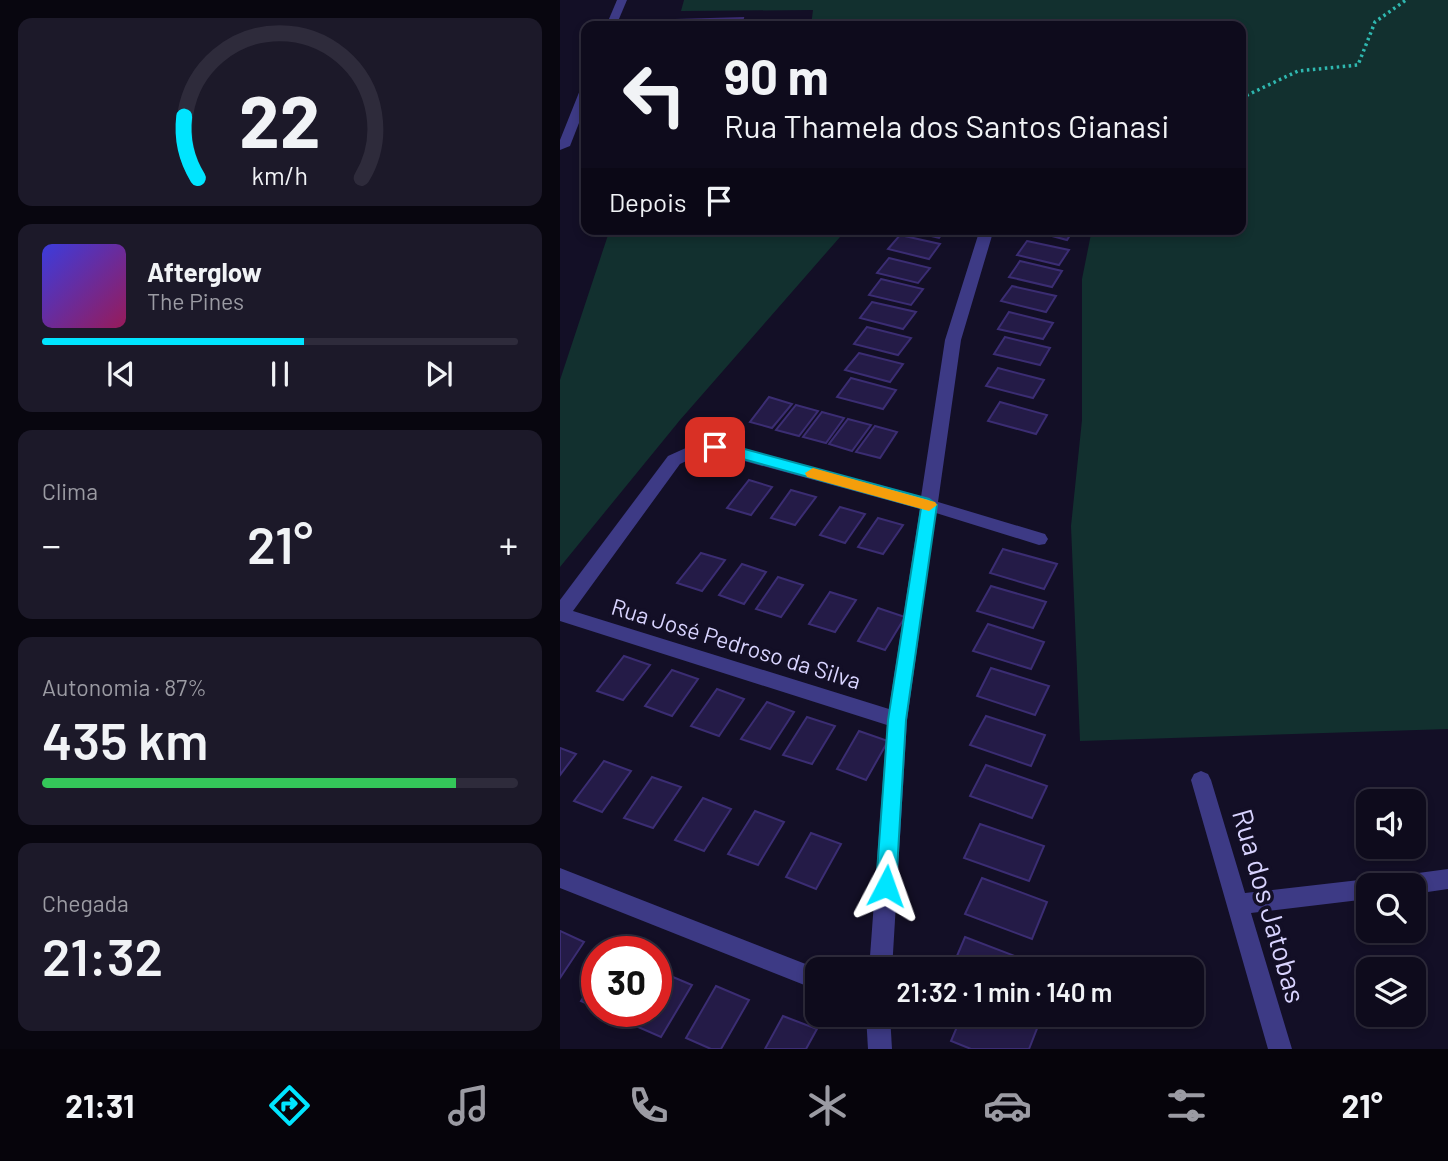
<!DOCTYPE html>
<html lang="pt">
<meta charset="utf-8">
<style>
:root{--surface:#0e0b1c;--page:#1c1929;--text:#f1f3f6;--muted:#9b9ba3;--line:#2e2b3b;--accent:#00e5ff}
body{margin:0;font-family:Barlow,sans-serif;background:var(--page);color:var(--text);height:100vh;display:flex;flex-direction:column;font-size:26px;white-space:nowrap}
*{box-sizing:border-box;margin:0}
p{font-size:23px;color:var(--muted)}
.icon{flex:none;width:38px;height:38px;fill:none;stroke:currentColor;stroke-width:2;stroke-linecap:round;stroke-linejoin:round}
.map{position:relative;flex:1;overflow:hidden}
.sheet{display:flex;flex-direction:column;gap:18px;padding:18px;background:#08060f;width:560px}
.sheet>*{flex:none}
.banner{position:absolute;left:21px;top:21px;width:665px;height:214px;border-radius:14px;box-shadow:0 4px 10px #0003,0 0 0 2px var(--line);background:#0e0b1c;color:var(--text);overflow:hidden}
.fabs{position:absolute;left:796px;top:789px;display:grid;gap:14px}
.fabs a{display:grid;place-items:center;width:70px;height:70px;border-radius:14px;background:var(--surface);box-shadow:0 4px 10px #0003,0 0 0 2px var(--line);font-size:35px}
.speed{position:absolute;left:21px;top:936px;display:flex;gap:14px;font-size:35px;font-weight:700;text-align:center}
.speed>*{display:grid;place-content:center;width:91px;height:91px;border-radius:50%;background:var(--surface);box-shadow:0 4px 10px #0003,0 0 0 2px var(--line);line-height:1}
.speed .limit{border:10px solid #d22;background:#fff;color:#111}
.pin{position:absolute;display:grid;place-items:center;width:60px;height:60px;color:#fff;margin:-30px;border-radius:14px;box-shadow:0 4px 10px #0006}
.me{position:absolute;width:77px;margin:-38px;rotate:4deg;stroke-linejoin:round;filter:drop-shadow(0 0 5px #0008)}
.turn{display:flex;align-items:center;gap:24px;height:147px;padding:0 28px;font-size:32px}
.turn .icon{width:91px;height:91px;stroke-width:2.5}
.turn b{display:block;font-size:49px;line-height:60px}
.then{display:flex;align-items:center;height:66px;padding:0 28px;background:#0003;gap:14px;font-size:26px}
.big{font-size:52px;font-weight:600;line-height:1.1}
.sheet .widget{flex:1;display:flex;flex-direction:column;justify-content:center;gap:10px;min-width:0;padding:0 24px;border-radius:14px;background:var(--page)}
.sheet .dial{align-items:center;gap:0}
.dial svg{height:182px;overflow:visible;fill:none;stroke:var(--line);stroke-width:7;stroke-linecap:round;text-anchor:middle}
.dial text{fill:var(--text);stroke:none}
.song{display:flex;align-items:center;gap:21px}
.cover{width:84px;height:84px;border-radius:10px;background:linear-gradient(135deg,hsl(240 70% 55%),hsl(330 70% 35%))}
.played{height:7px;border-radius:4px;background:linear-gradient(90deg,var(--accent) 55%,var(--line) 55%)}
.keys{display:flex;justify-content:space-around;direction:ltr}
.heat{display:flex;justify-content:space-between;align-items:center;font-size:38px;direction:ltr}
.charge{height:10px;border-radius:5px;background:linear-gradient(90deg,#34c759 87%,var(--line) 0)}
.trip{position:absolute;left:245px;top:957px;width:399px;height:70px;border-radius:14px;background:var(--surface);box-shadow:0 4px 10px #0003,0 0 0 2px var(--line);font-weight:600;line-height:70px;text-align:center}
.menu{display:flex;height:112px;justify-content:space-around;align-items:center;background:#06040b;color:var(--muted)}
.menu .icon{width:49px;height:49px}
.menu .active{color:var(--accent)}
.menu b{font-size:32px;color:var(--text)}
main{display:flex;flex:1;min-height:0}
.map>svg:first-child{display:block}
</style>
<main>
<section class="sheet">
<div class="widget dial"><svg viewBox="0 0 100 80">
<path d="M14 69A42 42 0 1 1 86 69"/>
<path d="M14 69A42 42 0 0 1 8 42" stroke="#00e5ff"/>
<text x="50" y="56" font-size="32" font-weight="700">22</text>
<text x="50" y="72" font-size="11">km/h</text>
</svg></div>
<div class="widget">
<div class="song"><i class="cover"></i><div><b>Afterglow</b><p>The Pines</p></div></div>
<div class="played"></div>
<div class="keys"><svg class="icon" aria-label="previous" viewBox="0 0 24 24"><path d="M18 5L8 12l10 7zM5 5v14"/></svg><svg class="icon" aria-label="pause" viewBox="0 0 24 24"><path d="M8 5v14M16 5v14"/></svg><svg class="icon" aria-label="next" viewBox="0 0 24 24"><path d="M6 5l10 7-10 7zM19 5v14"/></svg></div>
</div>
<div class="widget"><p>Clima</p>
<div class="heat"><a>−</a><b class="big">21°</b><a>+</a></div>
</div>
<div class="widget"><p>Autonomia · 87%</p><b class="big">435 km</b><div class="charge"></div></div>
<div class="widget"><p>Chegada</p><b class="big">21:32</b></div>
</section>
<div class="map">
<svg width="888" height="1049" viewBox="0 0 888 1049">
<rect width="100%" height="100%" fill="#130f26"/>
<!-- green -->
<g fill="#12302f">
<polygon points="124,0 888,0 888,729 520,741 511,526 522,420 522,279 532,229 681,229 681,26 251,26 253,10 121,11"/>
<polygon points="50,229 287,229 120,420 0,567 0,380"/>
</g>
<!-- building -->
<g fill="#241b47" stroke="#3b2d73" stroke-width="2">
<polygon points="183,18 181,26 115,26 116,20"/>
<polygon points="342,229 386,229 379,238"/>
<polygon points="466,229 514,229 507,240"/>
<polygon points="340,235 380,244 369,259 328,249"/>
<polygon points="467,241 509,250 499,265 457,255"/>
<polygon points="329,258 370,268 358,283 317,273"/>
<polygon points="460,261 502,271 492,287 449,277"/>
<polygon points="321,279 363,289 351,305 309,295"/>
<polygon points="452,286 496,296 486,312 441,301"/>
<polygon points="312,302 356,312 343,329 300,318"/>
<polygon points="449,312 493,323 483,339 438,329"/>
<polygon points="307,327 351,338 338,355 294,344"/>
<polygon points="445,337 490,348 480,365 434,354"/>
<polygon points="299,353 343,364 330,382 285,370"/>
<polygon points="438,368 484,380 473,398 426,386"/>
<polygon points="291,378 336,390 323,409 277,397"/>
<polygon points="209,397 232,404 212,428 190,422"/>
<polygon points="440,402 487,415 476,434 428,421"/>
<polygon points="236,405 258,411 239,436 216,430"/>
<polygon points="262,412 284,418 266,443 243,437"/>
<polygon points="288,419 311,425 292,451 269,444"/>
<polygon points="315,426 337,432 320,458 296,452"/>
<polygon points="189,480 212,487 191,515 167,508"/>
<polygon points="231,490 256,497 235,525 211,518"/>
<polygon points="280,507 305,514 285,543 260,535"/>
<polygon points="318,518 343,525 323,554 298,547"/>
<polygon points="443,549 497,564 484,589 430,573"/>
<polygon points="141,553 165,560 142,591 117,583"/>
<polygon points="182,564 206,572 184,604 159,595"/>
<polygon points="218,577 243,585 221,617 196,609"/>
<polygon points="431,586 486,602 473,628 417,611"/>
<polygon points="270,592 296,600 275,632 249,624"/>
<polygon points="318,608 345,617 325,650 298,641"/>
<polygon points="428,624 484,642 471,669 413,651"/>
<polygon points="64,656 90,665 63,700 37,691"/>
<polygon points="431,668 489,686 475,715 417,696"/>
<polygon points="112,670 138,679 112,716 85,706"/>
<polygon points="157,689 184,699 159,736 131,726"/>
<polygon points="207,702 234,712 210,749 181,739"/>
<polygon points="426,716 485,735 471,766 410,745"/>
<polygon points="247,717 275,726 252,764 223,755"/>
<polygon points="299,731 328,741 306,780 277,769"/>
<polygon points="0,748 16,754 0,775"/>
<polygon points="44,761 71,771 42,812 14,801"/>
<polygon points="426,765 487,786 472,818 410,796"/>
<polygon points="92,777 121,787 93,828 64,818"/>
<polygon points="143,798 171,809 144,851 115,840"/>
<polygon points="195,811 224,822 198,865 168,854"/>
<polygon points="420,824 484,846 469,881 404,858"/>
<polygon points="251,833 281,844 256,889 226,877"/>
<polygon points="422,878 487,902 472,939 405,914"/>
<polygon points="0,931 24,942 0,978"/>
<polygon points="405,937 473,963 470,970 391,970"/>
<polygon points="101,972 132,985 101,1037 69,1023 76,1012 96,1012 96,979"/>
<polygon points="37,976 37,1008 21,1001"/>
<polygon points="156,986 189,1000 161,1049 151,1049 126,1038"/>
<polygon points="402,1015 449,1015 478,1026 469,1049 411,1049 391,1041"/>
<polygon points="223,1016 257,1029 246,1049 205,1049"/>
</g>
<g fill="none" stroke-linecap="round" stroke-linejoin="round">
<!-- path -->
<polyline stroke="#2fb8b0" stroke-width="3.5" stroke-dasharray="2.5 3.5" stroke-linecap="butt" points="681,98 738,71 798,65 815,22 846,0"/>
<!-- minor -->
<g fill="#3d3a85" fill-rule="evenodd">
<polygon points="57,0 67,0 56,26 46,26"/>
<polygon points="26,86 26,105 10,146 0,150 0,140 20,90"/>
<path d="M420 229H434L401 340 378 502 485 534 488 539 485 544 479 545 376 513 347 720 332 970H309L327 725 0 621V600L108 456 128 447 155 441 361 497 385 340ZM155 453 360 509 329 709 13 611 120 464 139 455Z"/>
<polygon points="641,771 648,774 651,780 685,893 808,879 817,886 808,886 808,899 691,913 732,1049 708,1049 631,780 634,774"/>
<polygon points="0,868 261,970 257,970 257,990 0,888"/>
<polygon points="888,869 888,889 854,894 854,886 825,886 828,879 836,876"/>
<polygon points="306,1015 330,1015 332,1049 308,1049"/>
</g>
</g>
<!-- route -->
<polygon fill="#00e5ff" stroke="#0095a6" stroke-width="2" points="155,441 369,499 377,505 346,720 336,886 333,893 326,895 319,893 316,886 328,720 361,508 150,450 148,447"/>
<!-- slow -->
<polygon fill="#f59e0b" points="253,468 375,502 377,505 369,511 247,477 245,473"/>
<g text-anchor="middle" stroke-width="7" stroke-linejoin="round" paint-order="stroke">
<!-- street labels -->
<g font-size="23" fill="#d9d4ff" stroke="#130f26">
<text transform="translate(176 644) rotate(17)" y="8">Rua José Pedroso da Silva</text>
</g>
<!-- near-street labels -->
<g font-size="28" fill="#d9d4ff" stroke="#130f26">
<text transform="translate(709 906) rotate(74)" y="10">Rua dos Jatobas</text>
</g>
</g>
</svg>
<div class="fabs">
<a><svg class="icon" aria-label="sound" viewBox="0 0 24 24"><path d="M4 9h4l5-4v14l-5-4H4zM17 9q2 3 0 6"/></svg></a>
<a><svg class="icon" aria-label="search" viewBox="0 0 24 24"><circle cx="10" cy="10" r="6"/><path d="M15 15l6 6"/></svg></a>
<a><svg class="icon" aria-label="layers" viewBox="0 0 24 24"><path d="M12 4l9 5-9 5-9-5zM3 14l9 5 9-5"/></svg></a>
</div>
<div class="speed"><div class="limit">30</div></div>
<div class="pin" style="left:155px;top:447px;background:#d93025"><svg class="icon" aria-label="arrive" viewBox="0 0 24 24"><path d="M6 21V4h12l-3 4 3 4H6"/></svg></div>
<svg class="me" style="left:326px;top:886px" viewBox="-20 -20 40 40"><path d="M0-17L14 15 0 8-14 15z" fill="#00e5ff" stroke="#fff" stroke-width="4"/></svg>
<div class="trip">21:32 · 1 min · 140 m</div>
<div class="banner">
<div class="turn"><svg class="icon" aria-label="left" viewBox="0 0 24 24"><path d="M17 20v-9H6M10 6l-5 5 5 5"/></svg><div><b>90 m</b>Rua Thamela dos Santos Gianasi</div></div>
<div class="then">Depois<svg class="icon" aria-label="arrive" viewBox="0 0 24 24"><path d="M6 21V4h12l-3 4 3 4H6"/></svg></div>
</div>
</div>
</main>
<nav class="menu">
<b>21:31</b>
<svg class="icon active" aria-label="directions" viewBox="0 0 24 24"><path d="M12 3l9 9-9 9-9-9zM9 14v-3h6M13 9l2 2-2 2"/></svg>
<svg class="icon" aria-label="music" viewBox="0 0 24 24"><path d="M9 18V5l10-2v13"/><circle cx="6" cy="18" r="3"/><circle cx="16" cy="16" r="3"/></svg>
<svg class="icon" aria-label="phone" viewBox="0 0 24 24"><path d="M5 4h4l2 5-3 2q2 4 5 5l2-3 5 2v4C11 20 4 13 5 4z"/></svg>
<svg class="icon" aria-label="climate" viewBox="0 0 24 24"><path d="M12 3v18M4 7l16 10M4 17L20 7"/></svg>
<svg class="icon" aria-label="car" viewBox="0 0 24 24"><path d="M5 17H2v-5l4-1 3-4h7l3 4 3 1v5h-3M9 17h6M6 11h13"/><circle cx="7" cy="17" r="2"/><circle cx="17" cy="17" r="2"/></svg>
<svg class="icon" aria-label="filters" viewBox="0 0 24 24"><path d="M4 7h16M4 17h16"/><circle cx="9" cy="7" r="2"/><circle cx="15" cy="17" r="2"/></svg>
<b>21°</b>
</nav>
